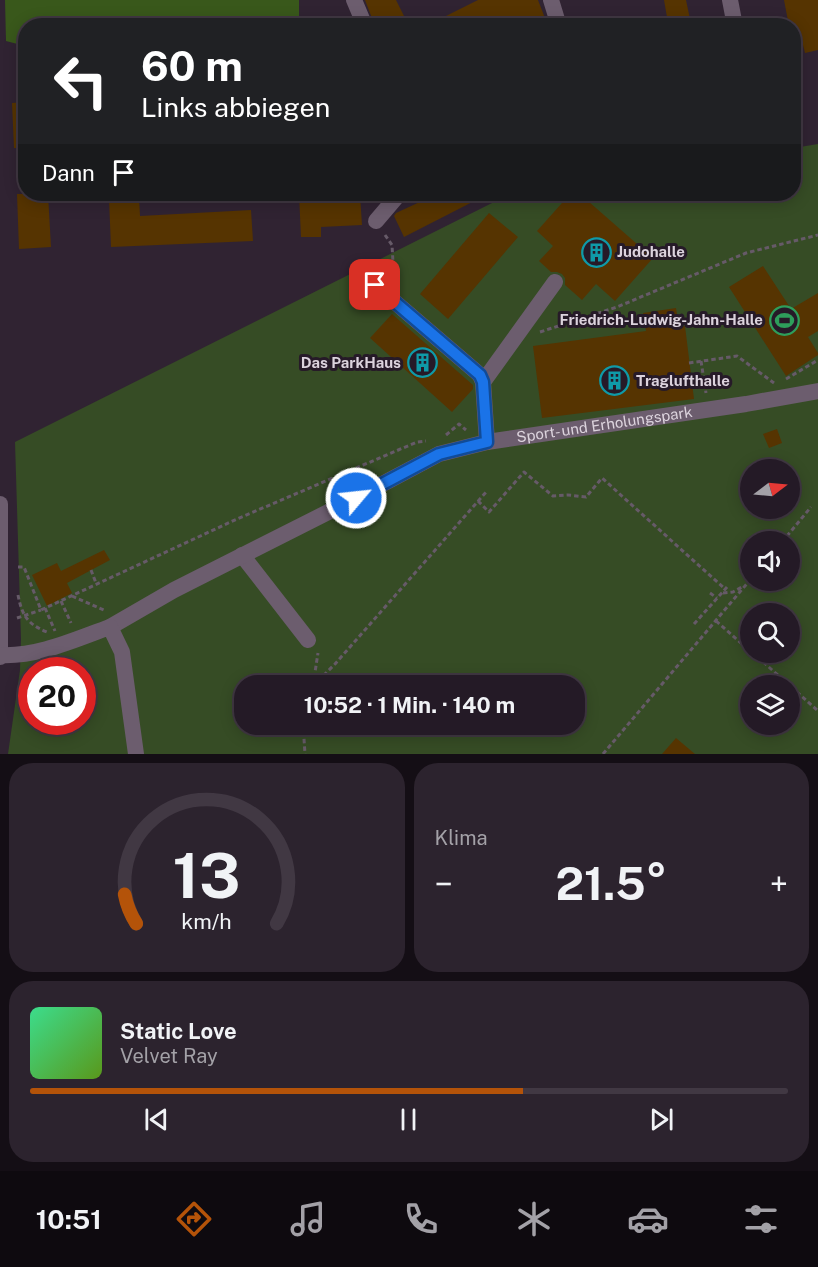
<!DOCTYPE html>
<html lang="de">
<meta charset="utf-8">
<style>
:root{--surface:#241a26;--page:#2c232e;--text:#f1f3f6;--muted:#a3a1a7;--line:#413843;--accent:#b45309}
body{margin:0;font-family:"Public Sans",sans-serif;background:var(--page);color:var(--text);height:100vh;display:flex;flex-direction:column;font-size:22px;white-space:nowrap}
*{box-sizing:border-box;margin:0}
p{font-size:20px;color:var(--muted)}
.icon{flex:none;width:33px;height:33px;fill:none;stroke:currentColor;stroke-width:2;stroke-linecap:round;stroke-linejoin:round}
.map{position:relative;height:754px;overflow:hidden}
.details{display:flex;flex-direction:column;gap:9px;padding:9px;background:#140e15;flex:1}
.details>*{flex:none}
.top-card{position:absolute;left:18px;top:18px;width:783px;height:183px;border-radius:24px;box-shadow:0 3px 15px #0003,0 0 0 2px var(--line);background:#202124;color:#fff;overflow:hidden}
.needle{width:39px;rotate:74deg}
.controls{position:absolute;left:740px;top:459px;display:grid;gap:12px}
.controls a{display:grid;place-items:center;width:60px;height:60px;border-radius:50%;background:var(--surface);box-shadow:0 3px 15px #0003,0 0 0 2px var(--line);font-size:30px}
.speed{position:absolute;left:18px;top:657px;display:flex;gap:12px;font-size:30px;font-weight:700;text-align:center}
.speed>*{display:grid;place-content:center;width:78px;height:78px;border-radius:50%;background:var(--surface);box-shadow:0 3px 15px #0003,0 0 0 2px var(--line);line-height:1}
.speed .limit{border:9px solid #d22;background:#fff;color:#111}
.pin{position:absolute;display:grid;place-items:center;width:51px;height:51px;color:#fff;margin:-26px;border-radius:12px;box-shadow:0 3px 9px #0006}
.me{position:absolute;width:66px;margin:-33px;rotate:62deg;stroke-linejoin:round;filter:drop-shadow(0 0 4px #0008)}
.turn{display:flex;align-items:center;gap:21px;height:126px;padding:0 24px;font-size:27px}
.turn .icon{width:78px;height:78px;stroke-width:2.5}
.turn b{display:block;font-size:42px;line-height:51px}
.then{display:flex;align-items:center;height:57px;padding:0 24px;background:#0003;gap:12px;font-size:22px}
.big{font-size:45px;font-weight:700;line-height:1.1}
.details .tile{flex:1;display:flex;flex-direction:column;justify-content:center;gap:9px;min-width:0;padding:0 21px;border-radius:24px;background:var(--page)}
.details .dial{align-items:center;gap:0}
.dial svg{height:156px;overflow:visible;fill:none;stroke:var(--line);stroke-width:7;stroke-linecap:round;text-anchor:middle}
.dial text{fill:var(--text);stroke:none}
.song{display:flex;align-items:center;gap:18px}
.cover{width:72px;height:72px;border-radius:9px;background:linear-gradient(135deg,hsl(150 70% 55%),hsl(90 70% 35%))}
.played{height:6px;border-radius:3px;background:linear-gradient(90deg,var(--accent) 65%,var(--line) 65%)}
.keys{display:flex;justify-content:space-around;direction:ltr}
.heat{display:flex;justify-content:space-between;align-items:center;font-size:33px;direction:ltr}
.details .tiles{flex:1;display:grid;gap:9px;grid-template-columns:1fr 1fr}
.tile:last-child{grid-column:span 2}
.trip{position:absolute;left:234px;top:675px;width:351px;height:60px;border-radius:24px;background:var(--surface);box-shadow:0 3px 15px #0003,0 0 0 2px var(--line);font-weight:700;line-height:60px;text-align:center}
.tab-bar{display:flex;height:96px;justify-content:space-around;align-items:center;background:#0e0a0f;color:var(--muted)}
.tab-bar .icon{width:42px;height:42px}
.tab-bar .selected{color:var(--accent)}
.tab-bar b{font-size:27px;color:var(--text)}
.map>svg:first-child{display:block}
</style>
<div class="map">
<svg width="818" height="754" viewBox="0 0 818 754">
<rect width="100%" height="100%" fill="#302332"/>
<!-- green -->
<path fill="#364c25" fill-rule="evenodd" d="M818 144V754H8L20 670 21 639 15 442 510 194H794V148ZM750 470H789V508H750ZM750 542H789V580H750ZM750 614H789V652H750ZM32 670H82V722H32ZM244 686H574V724H244ZM750 686H789V724H750Z"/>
<!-- forest -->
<polygon fill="#39581b" points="5,0 299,0 299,25 26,26 25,46 6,41"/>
<!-- building -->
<g fill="#563401">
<polygon points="365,0 396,0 409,26 375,26"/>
<polygon points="478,0 538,0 548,26 426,26"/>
<polygon points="664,0 686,0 690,19 668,23"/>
<polygon points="784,0 818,0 818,50 805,53 803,45 794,47 794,26 789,26"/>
<polygon points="26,102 26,148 14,148 12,103"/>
<polygon points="17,194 48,194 51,247 19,249"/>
<polygon points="299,194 360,194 362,225 321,227 321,237 301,237"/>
<polygon points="437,194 488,194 404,237 394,216 396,213"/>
<polygon points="570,194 580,194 653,258 615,301 596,284 582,300 565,285 565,278 562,274 557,272 551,272 539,261 553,246 537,231"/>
<polygon points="139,197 140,216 251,210 253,241 111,247 109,199"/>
<polygon points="489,213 518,237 448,319 420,294"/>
<polygon points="763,266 791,309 818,293 818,331 808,337 818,353 818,355 786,376 729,287"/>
<polygon points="676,308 679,327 685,326 694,399 542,418 533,346 646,331 643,313"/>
<polygon points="392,314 473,385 473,389 452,412 370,338"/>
<polygon points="777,429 782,443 769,448 763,434"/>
<polygon points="104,550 110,560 67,583 72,593 47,606 32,575 57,563 61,571"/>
<polygon points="676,738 695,754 662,754"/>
</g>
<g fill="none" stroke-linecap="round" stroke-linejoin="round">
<!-- path -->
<g stroke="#665a68" stroke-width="3" stroke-dasharray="4.5 3" stroke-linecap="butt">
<polyline points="385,235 392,245 394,280"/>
<polyline points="540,332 617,307 746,253 818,235"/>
<polyline points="701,361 706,393"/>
<polyline points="689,363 737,356 774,383"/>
<polyline points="786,379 818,360"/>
<polyline points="446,435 459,424 466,430"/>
<polyline points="478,501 489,512 524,472 553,496 568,495 586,497 602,478 725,589"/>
<polyline points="782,542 811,507"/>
<polyline points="18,567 24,567 41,610 237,519 417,442 426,441"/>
<polyline points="91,570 96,583"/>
<polyline points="710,593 717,598"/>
<polyline points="723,593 733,592 742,587"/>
<path d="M18 595C22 615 27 624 47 632"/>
<polyline points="72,596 106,611"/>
<polyline points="61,601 71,623"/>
<polyline points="45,608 55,631"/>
<polyline points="17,618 41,610"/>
<polyline points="716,621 750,651"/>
<polyline points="694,624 728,586"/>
<polyline points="752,652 818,711"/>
<polyline points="313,685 318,653"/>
<polyline points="313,686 335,664 487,491"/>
<polyline points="303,724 305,754"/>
<polyline points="603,754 750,580"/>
</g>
<!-- minor -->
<g stroke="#6c5d6e" stroke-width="16">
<polyline points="354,0 365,26"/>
<polyline points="551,0 559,26"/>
<polyline points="730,0 735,26"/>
<polyline points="376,221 399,194"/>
<polyline points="375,285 480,375 483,382 487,442"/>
<polyline points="483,382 555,282"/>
<polyline points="0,504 0,657"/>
<polyline points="242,555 308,640"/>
<path id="s1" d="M110 627 174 590 356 498 439 454 487 442 746 404 818 391"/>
<path d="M0 655C38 657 76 639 110 627L122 652 136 754"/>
</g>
</g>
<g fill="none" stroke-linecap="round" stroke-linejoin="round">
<defs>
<polyline id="route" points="356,498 439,454 487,442 483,382 480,375 375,285"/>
</defs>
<!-- route casing -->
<use href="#route" stroke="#114b97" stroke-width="15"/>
<!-- route -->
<use href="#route" stroke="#1a73e8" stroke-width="10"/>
</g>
<!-- icons -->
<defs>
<symbol id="building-ring" viewBox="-11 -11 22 22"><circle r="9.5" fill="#261a28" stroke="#0f9aa8" stroke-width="1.5"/><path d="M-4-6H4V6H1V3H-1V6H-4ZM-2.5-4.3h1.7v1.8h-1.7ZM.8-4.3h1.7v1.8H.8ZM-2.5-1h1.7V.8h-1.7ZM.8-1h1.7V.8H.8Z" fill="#0f9aa8"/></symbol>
<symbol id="stadium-ring" viewBox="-11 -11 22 22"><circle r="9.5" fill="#261a28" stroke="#2e9e5b" stroke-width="1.5"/><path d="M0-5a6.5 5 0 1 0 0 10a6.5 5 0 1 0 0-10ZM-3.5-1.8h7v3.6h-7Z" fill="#2e9e5b"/></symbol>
</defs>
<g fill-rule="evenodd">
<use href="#building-ring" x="580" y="236" width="33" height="33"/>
<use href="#stadium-ring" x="768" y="304" width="33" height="33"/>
<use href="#building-ring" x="406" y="346" width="33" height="33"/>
<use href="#building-ring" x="598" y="364" width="33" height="33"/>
</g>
<g text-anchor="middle" stroke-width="6" stroke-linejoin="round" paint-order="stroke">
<!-- poi labels -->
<g font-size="15" font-weight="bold" fill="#dcd3dd" stroke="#261a28" text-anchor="start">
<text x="617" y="257">Judohalle</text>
<text x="763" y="325" text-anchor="end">Friedrich-Ludwig-Jahn-Halle</text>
<text x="401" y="368" text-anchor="end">Das ParkHaus</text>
<text x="636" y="386">Traglufthalle</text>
</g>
<!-- street labels -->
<g font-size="15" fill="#dcd3dd" stroke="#261a28">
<text dy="5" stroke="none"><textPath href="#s1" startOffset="540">Sport- und Erholungspark</textPath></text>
</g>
</g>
</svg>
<div class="controls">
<a><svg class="needle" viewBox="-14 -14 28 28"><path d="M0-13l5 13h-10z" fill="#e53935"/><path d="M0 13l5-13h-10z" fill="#a3a1a7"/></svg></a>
<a><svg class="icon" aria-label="sound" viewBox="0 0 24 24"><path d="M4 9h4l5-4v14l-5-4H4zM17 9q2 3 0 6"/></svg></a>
<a><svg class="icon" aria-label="search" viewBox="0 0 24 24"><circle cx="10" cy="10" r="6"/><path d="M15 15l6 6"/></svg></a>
<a><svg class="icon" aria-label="layers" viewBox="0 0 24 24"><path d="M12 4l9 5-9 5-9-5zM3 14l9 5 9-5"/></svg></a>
</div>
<div class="speed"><div class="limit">20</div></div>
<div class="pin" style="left:375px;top:285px;background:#d93025"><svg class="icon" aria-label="arrive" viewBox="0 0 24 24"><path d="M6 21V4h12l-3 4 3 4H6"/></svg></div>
<svg class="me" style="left:356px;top:498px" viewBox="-20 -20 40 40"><circle r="17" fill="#1a73e8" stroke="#fff" stroke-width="3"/><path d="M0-11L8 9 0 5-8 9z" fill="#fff"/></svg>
<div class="trip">10:52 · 1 Min. · 140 m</div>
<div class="top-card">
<div class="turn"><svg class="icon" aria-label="left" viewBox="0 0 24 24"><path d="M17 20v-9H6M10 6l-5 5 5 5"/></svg><div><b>60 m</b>Links abbiegen</div></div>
<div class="then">Dann<svg class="icon" aria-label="arrive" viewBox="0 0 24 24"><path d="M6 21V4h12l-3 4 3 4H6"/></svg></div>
</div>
</div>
<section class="details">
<div class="tiles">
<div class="tile dial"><svg viewBox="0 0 100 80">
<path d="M14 69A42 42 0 1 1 86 69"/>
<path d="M14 69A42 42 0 0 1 8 54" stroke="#b45309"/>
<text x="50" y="56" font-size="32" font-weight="700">13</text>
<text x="50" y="72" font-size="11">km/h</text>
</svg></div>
<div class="tile"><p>Klima</p>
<div class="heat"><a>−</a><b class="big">21.5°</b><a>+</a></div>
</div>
<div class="tile">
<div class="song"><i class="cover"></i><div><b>Static Love</b><p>Velvet Ray</p></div></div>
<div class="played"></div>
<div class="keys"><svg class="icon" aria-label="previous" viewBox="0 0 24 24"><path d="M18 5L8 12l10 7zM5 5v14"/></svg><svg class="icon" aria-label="pause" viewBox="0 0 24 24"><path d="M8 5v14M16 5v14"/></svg><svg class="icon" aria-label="next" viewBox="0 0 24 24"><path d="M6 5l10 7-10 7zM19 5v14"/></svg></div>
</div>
</div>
</section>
<nav class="tab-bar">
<b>10:51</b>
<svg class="icon selected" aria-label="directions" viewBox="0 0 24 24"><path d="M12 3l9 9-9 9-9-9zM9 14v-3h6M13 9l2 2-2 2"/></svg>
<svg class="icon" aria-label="music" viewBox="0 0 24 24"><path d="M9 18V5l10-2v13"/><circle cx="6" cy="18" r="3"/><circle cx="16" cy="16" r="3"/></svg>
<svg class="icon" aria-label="phone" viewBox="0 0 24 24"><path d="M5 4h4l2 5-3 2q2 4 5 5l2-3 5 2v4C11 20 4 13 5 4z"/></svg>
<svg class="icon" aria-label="climate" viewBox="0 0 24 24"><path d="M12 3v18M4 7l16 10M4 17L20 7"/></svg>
<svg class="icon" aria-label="car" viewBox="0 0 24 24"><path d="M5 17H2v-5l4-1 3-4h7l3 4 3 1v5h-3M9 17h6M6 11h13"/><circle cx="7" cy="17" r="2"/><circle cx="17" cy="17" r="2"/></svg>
<svg class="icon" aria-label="filters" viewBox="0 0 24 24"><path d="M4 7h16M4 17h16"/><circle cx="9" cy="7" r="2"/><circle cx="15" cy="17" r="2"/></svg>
</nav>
